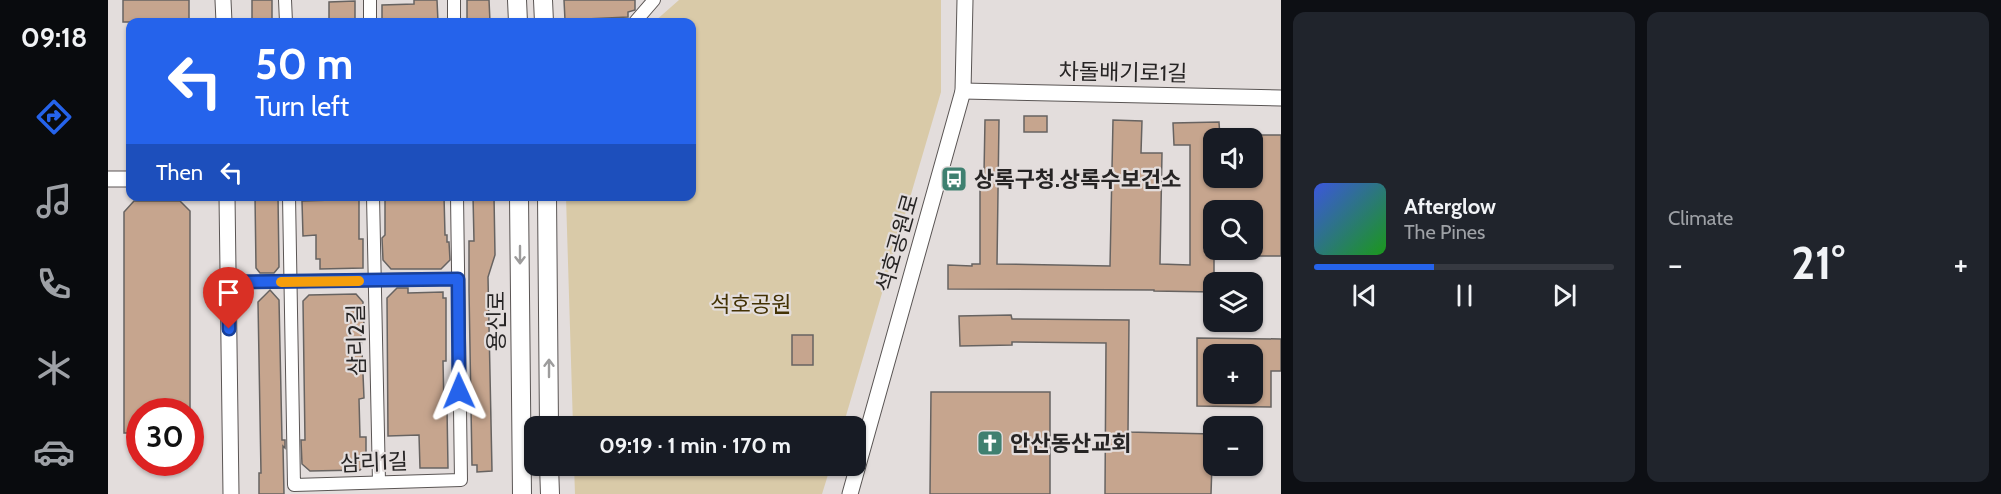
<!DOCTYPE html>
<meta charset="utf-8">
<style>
:root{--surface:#171b24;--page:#20242c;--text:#f1f3f6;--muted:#9ea1a6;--line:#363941;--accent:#2563eb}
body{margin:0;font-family:Cabin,"Noto Sans KR",sans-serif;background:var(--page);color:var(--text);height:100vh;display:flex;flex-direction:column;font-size:22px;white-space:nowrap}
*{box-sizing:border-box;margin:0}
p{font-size:20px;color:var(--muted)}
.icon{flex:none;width:33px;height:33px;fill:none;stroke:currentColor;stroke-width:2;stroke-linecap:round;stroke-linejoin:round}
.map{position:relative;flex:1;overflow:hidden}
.details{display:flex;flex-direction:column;gap:12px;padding:12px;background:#0d0f14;width:720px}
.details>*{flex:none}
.hud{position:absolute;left:18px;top:18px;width:570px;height:183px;border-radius:12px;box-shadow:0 2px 4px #0004;background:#2563eb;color:#fff;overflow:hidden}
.tools{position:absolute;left:1095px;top:128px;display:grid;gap:12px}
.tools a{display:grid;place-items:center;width:60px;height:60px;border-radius:12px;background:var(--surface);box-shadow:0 2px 4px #0004;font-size:30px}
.speed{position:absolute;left:18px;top:398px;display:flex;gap:12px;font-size:30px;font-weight:700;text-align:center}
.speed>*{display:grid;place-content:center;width:78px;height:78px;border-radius:50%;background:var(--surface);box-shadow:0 2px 4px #0004;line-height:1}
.speed .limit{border:9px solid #d22;background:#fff;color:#111}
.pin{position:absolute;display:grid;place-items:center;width:51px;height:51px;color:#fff;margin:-62px -26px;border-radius:50% 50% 50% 0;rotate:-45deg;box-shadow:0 0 6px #0007}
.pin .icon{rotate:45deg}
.me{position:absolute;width:66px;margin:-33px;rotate:359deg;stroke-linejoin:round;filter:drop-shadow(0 0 4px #0008)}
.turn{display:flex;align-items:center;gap:21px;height:126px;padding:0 30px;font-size:27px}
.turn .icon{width:78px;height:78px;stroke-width:2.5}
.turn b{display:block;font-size:42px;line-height:51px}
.then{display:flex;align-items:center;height:57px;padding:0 30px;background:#0003;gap:12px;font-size:22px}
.big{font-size:45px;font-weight:700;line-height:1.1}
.details .tile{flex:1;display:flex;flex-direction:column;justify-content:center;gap:9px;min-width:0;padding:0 21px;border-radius:12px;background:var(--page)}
.song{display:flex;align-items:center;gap:18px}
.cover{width:72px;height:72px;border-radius:9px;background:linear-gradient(135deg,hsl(230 70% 55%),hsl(120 70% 35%))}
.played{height:6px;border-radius:3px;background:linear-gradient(90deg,var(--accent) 40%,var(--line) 40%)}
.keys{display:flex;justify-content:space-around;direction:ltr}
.heat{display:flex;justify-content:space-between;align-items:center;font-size:33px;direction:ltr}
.details .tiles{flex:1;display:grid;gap:12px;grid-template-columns:repeat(2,1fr)}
.trip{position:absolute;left:416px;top:416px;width:342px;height:60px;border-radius:12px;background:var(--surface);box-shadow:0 2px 4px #0004;font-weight:700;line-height:60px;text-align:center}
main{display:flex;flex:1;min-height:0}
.tabs{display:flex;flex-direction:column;width:108px;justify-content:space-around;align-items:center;background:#090b0e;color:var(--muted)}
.tabs .icon{width:42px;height:42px}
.tabs .selected{color:var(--accent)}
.tabs b{font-size:27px;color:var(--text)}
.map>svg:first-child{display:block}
</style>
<main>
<nav class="tabs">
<b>09:18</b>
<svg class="icon selected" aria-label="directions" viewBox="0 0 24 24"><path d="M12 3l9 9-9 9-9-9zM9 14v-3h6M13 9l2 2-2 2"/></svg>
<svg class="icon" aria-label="music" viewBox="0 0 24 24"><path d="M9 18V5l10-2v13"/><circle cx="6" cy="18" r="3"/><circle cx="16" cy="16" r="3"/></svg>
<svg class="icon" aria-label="phone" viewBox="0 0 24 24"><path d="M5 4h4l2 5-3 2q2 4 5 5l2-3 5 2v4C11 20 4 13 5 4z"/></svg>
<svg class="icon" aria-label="climate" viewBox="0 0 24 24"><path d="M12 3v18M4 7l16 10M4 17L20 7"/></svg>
<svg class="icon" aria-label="car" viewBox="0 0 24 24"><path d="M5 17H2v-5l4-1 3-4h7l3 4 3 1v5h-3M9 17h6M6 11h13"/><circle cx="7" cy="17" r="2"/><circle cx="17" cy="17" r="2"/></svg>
</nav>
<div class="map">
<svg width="1173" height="494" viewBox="0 0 1173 494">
<rect width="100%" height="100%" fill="#e3dddc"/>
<!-- green -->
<g fill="#d9caa8">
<polygon points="571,0 833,0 833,92 735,426 465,426 458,197 584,196 584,22 546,22"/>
<polygon points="466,465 723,465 714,494 467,494"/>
</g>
<!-- building -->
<g fill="#c6a58e" stroke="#676361" stroke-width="1.5" fill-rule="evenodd">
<rect x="15" y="0" width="66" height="22"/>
<rect x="144" y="0" width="20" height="22"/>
<polygon points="306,0 329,0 330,22 274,22 274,5 306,4"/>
<polygon points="359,0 381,0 382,22 359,22"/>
<polygon points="456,0 527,0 527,10 520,12 520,17 457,20"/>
<polygon points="247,1 247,22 221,22 221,2"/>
<rect x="916" y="116" width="23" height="16"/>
<polygon points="877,120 891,120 889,264 1002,266 1005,120 1034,121 1033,153 1054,153 1052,264 1082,265 1082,145 1066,145 1065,123 1111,122 1112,138 1106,138 1106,177 1144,177 1144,135 1173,135 1173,256 1144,256 1144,210 1136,210 1136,207 1106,207 1106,292 1046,291 1046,290 840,289 840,265 864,266 864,264 872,264 872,173 876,173"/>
<polygon points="147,196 170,196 171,267 166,273 152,273 148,268"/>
<polygon points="224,196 251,196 251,239 255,239 255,268 212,269 212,259 208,259 208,235 195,236 194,201 224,200"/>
<polygon points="277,196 336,196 337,235 339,235 339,242 341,242 342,260 333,269 283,269 275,260 274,238 277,235"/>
<polygon points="365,196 386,196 387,255 380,277 384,471 369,472 369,465 364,465 361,290 361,241 366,241"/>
<polygon points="26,201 72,201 82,211 82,411 32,411 32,433 16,433 16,212"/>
<polygon points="289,288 300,288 300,293 335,292 335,298 338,298 338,361 335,361 336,408 339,408 340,468 312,468 311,435 280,436 279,298"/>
<polygon points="162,290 171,300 174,440 177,440 177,448 175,446 176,494 151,494 151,473 153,473 150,302"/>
<polygon points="248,294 255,302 256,326 253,326 256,398 251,399 252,437 258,437 258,464 252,470 202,471 194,464 193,440 197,440 195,301 201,295"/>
<polygon points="903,315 904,319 1021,320 1020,432 1105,434 1103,494 997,494 998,343 904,342 904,345 852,346 851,316"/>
<rect x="684" y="335" width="21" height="30"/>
<path d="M1089 338 1173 339V371H1163V407L1089 406ZM1106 354H1144V393H1106Z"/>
<polygon points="823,392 942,392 942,494 822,494"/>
</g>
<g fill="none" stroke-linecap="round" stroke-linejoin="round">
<defs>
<g id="minor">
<polyline points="177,0 178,22"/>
<polyline points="262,0 262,22"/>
<polyline points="346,0 346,22"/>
<polyline points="527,22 546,0"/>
<polyline points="181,196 186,485 353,480 349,196"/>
<polyline points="265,196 271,482"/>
<polyline points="120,282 350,279"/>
</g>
<g id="tertiary">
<polyline points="115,0 116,22"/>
<polyline points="855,91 1173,98"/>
<polyline points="0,179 22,179"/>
<polyline points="119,196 123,494"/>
<polyline points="742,494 855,91 857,0"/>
</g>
<g id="secondary">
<polyline points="409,0 410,22"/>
<polyline points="435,0 436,22"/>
<polyline points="411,196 414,494"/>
<polyline points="439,196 441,426"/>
<polyline points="441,465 442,494"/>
</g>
</defs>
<!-- minor casing -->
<use href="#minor" stroke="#5a5554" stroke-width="14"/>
<!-- tertiary casing -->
<use href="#tertiary" stroke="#5a5554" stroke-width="17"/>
<!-- secondary casing -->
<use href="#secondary" stroke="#5a5554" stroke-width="20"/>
<!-- minor -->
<use href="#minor" stroke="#fff" stroke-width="12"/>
<!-- tertiary -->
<use href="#tertiary" stroke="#fff" stroke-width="15"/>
<!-- secondary -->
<use href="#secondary" stroke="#fff" stroke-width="18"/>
</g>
<!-- one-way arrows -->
<defs><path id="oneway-shaft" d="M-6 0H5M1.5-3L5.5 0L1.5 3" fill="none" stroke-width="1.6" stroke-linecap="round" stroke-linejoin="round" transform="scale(1.5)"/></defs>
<g stroke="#9d9c9c">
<use href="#oneway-shaft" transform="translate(412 255) rotate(90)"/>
<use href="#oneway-shaft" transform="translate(441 368) rotate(-90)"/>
</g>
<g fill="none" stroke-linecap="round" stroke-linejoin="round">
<defs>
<polyline id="route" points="121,329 120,282 350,279 351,391"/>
</defs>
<!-- route casing -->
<use href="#route" stroke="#184099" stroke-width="15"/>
<!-- route -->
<use href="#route" stroke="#2563eb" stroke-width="10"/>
<!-- slow -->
<polyline stroke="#f59e0b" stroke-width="10" points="173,282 251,281"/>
</g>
<!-- icons -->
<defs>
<symbol id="bus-square" viewBox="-11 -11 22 22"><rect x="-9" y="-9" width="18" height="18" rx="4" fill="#3f8070" stroke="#e3dddc"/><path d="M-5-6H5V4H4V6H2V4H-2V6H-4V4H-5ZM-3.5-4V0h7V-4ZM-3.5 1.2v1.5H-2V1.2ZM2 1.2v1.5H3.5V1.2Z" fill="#fff"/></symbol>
<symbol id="church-square" viewBox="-11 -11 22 22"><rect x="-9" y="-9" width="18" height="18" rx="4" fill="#3f8070" stroke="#e3dddc"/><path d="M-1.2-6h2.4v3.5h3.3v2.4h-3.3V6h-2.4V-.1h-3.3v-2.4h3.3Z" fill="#fff"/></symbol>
</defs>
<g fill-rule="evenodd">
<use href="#bus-square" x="831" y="164" width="30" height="30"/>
<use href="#church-square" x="867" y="428" width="30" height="30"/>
</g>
<g text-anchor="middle" stroke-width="4.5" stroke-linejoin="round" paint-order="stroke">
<!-- street labels -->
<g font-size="22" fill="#262424" stroke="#e3dddc">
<text transform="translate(1015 72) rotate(1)" y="8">차돌배기로1길</text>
<text transform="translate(789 243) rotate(-74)" y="8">석호공원로</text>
<text transform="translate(388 321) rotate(-90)" y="8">용신로</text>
<text transform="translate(248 340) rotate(-91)" y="8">삼리2길</text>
<text transform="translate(266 462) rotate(-2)" y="8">삼리1길</text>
</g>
<!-- poi labels -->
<g font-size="22" font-weight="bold" fill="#262424" stroke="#e3dddc" text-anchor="start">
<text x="866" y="187">상록구청.상록수보건소</text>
<text x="902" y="451">안산동산교회</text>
</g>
<!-- park labels -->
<g font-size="22" fill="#423103" stroke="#e3dddc">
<text x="643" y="312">석호공원</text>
</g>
</g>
</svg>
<div class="tools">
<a><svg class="icon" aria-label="sound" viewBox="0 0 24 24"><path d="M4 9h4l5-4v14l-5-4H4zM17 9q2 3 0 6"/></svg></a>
<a><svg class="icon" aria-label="search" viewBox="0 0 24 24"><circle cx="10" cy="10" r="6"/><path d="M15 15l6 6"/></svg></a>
<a><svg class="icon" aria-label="layers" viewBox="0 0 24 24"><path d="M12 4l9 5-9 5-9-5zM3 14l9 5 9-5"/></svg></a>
<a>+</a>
<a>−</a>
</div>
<div class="speed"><div class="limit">30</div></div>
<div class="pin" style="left:121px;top:329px;background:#d93025"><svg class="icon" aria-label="arrive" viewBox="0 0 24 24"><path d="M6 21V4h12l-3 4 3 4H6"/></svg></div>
<svg class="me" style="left:351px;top:391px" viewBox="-20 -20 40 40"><path d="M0-17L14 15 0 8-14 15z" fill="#2563eb" stroke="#fff" stroke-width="4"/></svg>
<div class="trip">09:19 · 1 min · 170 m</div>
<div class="hud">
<div class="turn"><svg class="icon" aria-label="left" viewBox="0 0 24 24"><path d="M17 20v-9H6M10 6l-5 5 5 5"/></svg><div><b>50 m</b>Turn left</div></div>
<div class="then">Then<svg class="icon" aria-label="left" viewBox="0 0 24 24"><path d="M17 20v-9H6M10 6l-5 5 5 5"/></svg></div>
</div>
</div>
<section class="details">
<div class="tiles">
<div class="tile">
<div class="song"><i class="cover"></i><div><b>Afterglow</b><p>The Pines</p></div></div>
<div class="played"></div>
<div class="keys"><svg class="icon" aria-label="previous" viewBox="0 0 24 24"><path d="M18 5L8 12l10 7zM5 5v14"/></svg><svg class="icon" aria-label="pause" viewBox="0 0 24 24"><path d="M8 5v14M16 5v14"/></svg><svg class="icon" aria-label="next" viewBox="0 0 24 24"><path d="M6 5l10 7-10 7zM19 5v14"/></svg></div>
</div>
<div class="tile"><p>Climate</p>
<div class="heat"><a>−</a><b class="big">21°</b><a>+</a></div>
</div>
</div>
</section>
</main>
